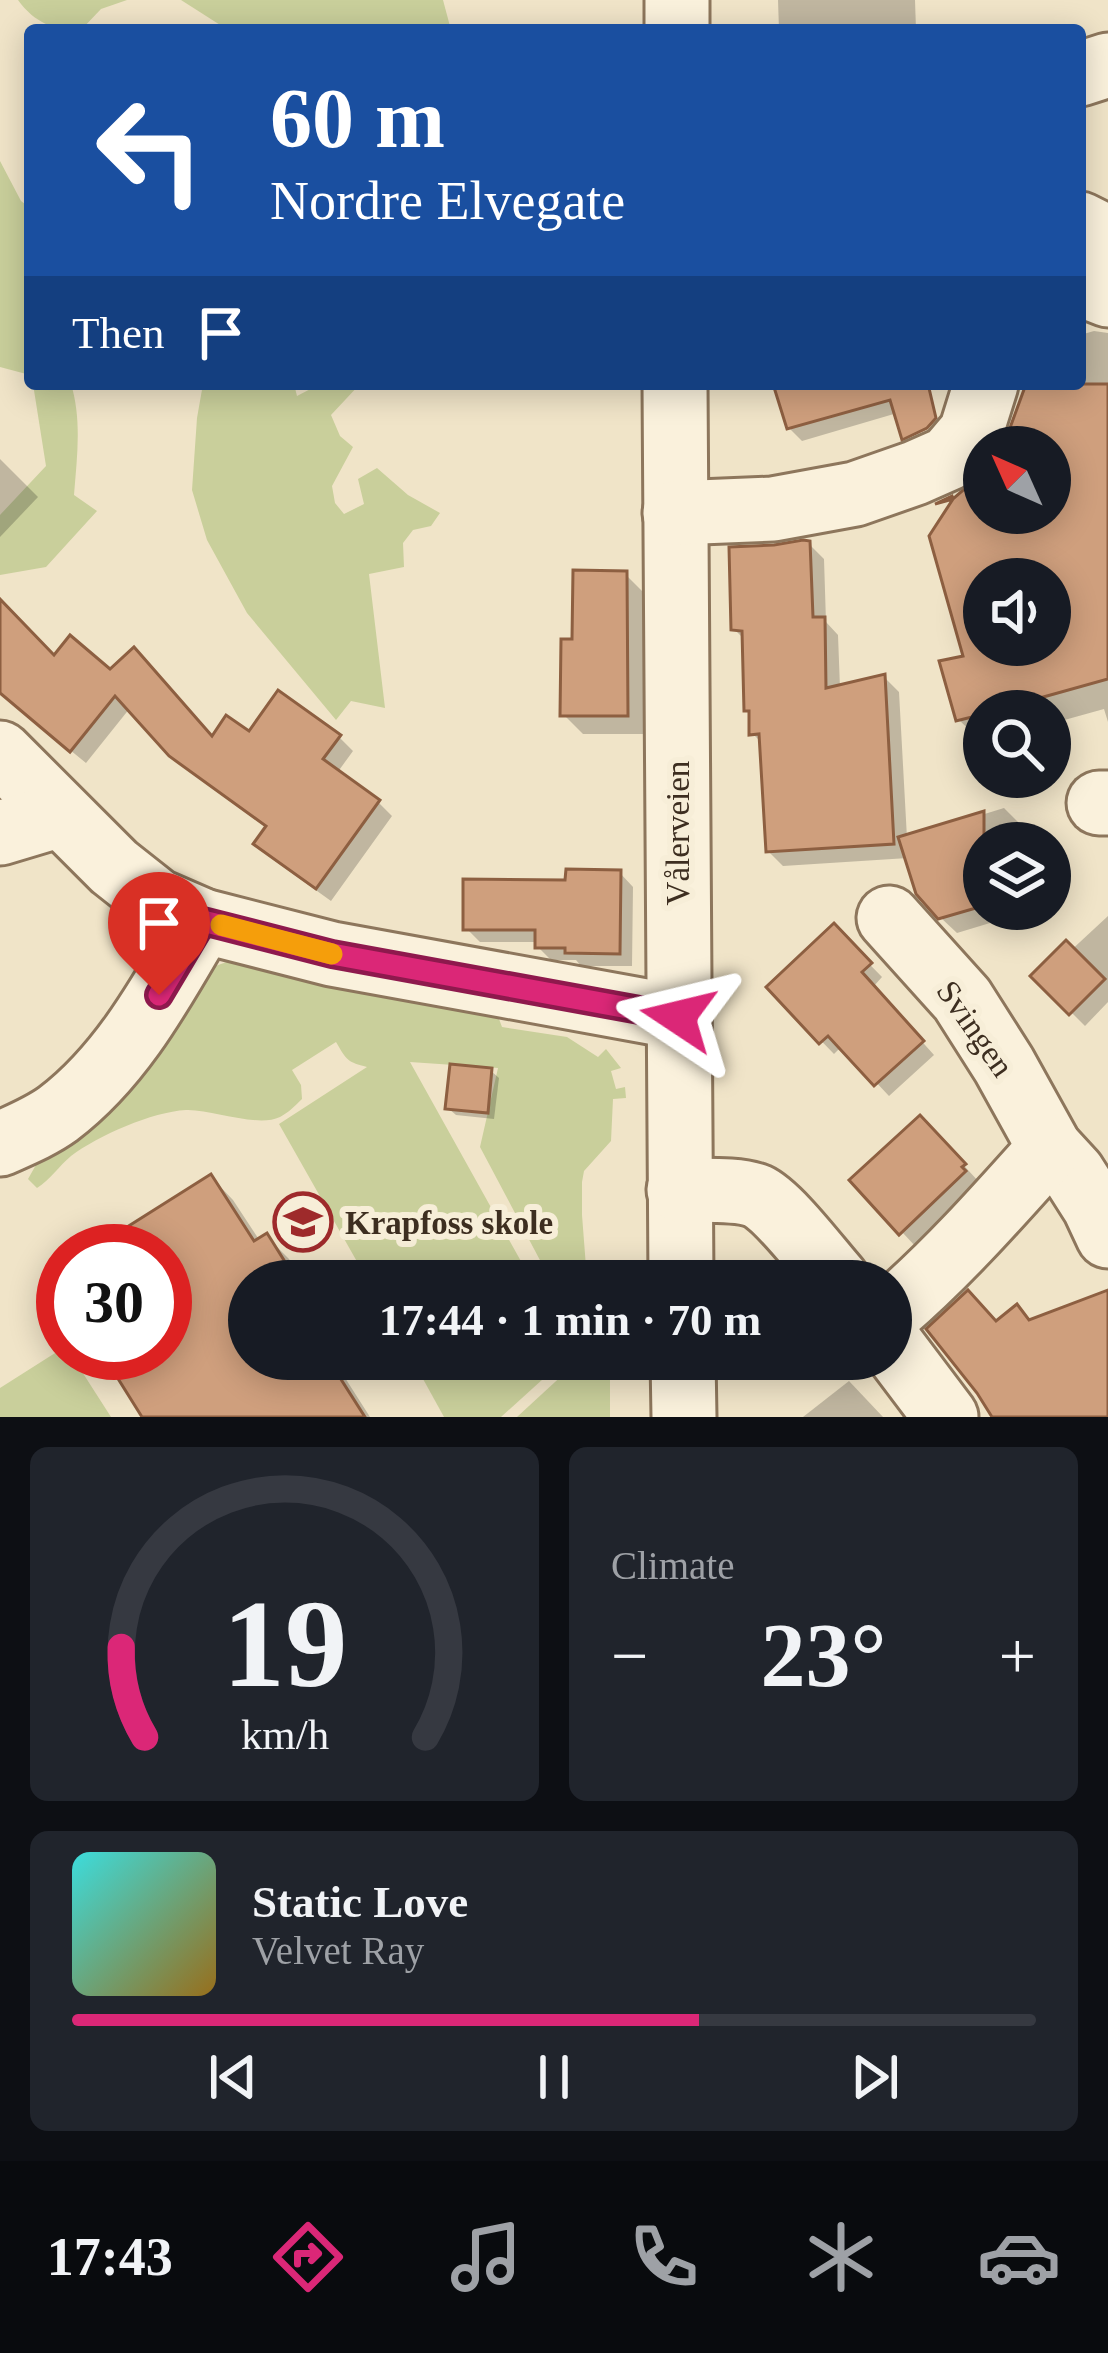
<!DOCTYPE html>
<meta charset="utf-8">
<style>
:root{--surface:#171b24;--page:#20242c;--text:#f1f3f6;--muted:#9ea1a6;--line:#363941;--accent:#db2777}
body{margin:0;font-family:Georgia,serif;background:var(--page);color:var(--text);height:100vh;display:flex;flex-direction:column;font-size:45px;white-space:nowrap}
*{box-sizing:border-box;margin:0}
p{font-size:39px;color:var(--muted)}
.icon{flex:none;width:66px;height:66px;fill:none;stroke:currentColor;stroke-width:2;stroke-linecap:round;stroke-linejoin:round}
.map{position:relative;height:1417px;overflow:hidden}
.side{display:flex;flex-direction:column;gap:30px;padding:30px;background:#0d0f14;flex:1}
.side>*{flex:none}
.banner{position:absolute;left:24px;top:24px;width:1062px;height:366px;border-radius:12px;box-shadow:0 6px 30px #0003;background:#1a4fa0;color:#fff;overflow:hidden}
.needle{width:78px;rotate:315deg}
.buttons{position:absolute;left:963px;top:426px;display:grid;gap:24px}
.buttons a{display:grid;place-items:center;width:108px;height:108px;border-radius:50%;background:var(--surface);box-shadow:0 6px 30px #0003;font-size:60px}
.speed{position:absolute;left:36px;top:1224px;display:flex;gap:24px;font-size:60px;font-weight:700;text-align:center}
.speed>*{display:grid;place-content:center;width:156px;height:156px;border-radius:50%;background:var(--surface);box-shadow:0 6px 30px #0003;line-height:1}
.speed .limit{border:18px solid #d22;background:#fff;color:#111}
.pin{position:absolute;display:grid;place-items:center;width:102px;height:102px;color:#fff;margin:-123px -51px;border-radius:50% 50% 50% 0;rotate:-45deg;box-shadow:0 0 12px #0007}
.pin .icon{rotate:45deg}
.me{position:absolute;width:132px;margin:-66px;rotate:280deg;stroke-linejoin:round;filter:drop-shadow(0 0 9px #0008)}
.turn{display:flex;align-items:center;gap:42px;height:252px;padding:0 48px;font-size:54px}
.turn .icon{width:156px;height:156px;stroke-width:2.5}
.turn b{display:block;font-size:84px;line-height:102px}
.then{display:flex;align-items:center;height:114px;padding:0 48px;background:#0003;gap:24px;font-size:45px}
.big{font-size:90px;font-weight:600;line-height:1.1}
.side .tile{flex:1;display:flex;flex-direction:column;justify-content:center;gap:18px;min-width:0;padding:0 42px;border-radius:18px;background:var(--page)}
.side .dial{align-items:center;gap:0}
.dial svg{height:312px;overflow:visible;fill:none;stroke:var(--line);stroke-width:7;stroke-linecap:round;text-anchor:middle}
.dial text{fill:var(--text);stroke:none}
.song{display:flex;align-items:center;gap:36px}
.cover{width:144px;height:144px;border-radius:18px;background:linear-gradient(135deg,hsl(180 70% 55%),hsl(40 70% 35%))}
.played{height:12px;border-radius:6px;background:linear-gradient(90deg,var(--accent) 65%,var(--line) 65%)}
.keys{display:flex;justify-content:space-around;direction:ltr}
.heat{display:flex;justify-content:space-between;align-items:center;font-size:66px;direction:ltr}
.side .tiles{flex:1;display:grid;gap:30px;grid-template-columns:1fr 1fr}
.tile:last-child{grid-column:span 2}
.trip{position:absolute;left:228px;top:1260px;width:684px;height:120px;border-radius:60px;background:var(--surface);box-shadow:0 6px 30px #0003;font-weight:600;line-height:120px;text-align:center}
.menu{display:flex;height:192px;justify-content:space-around;align-items:center;background:#090b0e;color:var(--muted)}
.menu .icon{width:84px;height:84px}
.menu .current{color:var(--accent)}
.menu b{font-size:54px;color:var(--text)}
.map>svg:first-child{display:block}
</style>
<div class="map">
<svg width="1108" height="1417" viewBox="0 0 1108 1417">
<rect width="100%" height="100%" fill="#f0e4c8"/>
<!-- green -->
<g fill="#c9cf9b">
<path d="M18 0H127L101 9 81 30C53 30 35 23 18 0Z"/>
<polygon points="181,0 443,0 451,30 228,30"/>
<polygon points="0,161 21,201 30,208 30,375 0,367"/>
<path d="M33 384H71C82 420 77 457 74 495L97 511 46 567 0 575V515L46 466Z"/>
<polygon points="203,384 294,384 297,396 320,384 360,384 331,415 340,436 353,447 332,486 335,503 344,514 364,504 358,479 377,468 408,495 440,513 431,526 413,530 403,543 404,567 369,574 385,708 351,701 336,720 247,613 207,540 192,490 197,418"/>
<path d="M235 959 496 1011 502 1027 567 1037 598 1057 606 1049 621 1068 611 1071 616 1089 625 1087 626 1098 613 1099 611 1141 584 1171 582 1182V1215L586 1267 594 1270 605 1267V1281H551L480 1147 498 1068 410 1062 532 1281H368L279 1124 367 1067C348 1062 347 1061 336 1042L292 1070 301 1085 302 1099C296 1105 288 1113 280 1117 257 1128 212 1109 186 1110 152 1112 99 1135 71 1156 59 1166 50 1180 37 1188L28 1179 41 1156 207 969Z"/>
<polygon points="63,1348 63,1353 70,1353 111,1417 0,1417 0,1388"/>
<polygon points="412,1359 565,1359 501,1417 444,1417"/>
<polygon points="580,1359 610,1359 610,1417 517,1417"/>
</g>
<!-- shadow -->
<g fill="#0003" fill-rule="evenodd">
<polygon points="778,0 915,0 916,30 779,30"/>
<path d="M1094 331 1108 333V722L1104 709 1050 724V711H984V742H982L959 720 984 476V513H1050V447H1006L1023 395 1024 384H1080V335ZM984 579H1050V645H984Z"/>
<polygon points="777,384 916,384 921,406 802,441 789,428"/>
<polygon points="0,459 38,497 0,537"/>
<polygon points="809,544 824,559 826,622 838,635 840,688 884,677 899,692 907,838 1004,808 1020,824 1026,843 984,843 984,909 990,923 957,933 940,917 908,858 783,866 768,851 762,743 752,733 752,715 747,710 745,640 734,629"/>
<polygon points="625,574 644,593 646,734 583,734 563,714 574,642"/>
<polygon points="0,603 55,659 110,673 213,739 250,736 339,737 353,751 337,773 378,802 392,816 331,901 271,858 257,844 268,829 187,770 130,708 86,763 32,719 0,682"/>
<polygon points="620,873 633,887 632,966 581,966 576,960 551,960 538,947 538,942 480,942 466,928 568,883"/>
<polygon points="1108,916 1108,1002 1085,1026 1039,980"/>
<polygon points="834,928 882,977 873,987 934,1055 889,1096 842,1046 834,1054 770,988"/>
<polygon points="491,1071 499,1078 494,1119 456,1115 448,1108"/>
<polygon points="935,1134 979,1182 975,1184 980,1189 917,1248 902,1232"/>
<polygon points="211,1177 233,1200 260,1241 267,1237 289,1259 303,1281 249,1281 249,1359 333,1359 370,1417 146,1417 105,1353 165,1353 165,1251 94,1251"/>
<polygon points="849,1381 883,1417 803,1417"/>
</g>
<!-- building -->
<g fill="#cf9f7d" stroke="#8d5f41" stroke-width="3" fill-rule="evenodd">
<polygon points="773,384 928,384 936,418 927,428 902,440 890,400 787,429"/>
<path d="M1026 384H1108V679L993 711H984V714L956 721 939 661 963 656 929 536 953 499 935 504 952 496 953 499 984 472V513H1050V447H1003ZM984 579H1050V645H984Z"/>
<polygon points="803,540 810,541 813,617 825,617 826,688 885,674 894,844 766,852 759,734 749,735 749,711 744,711 742,631 731,630 729,547 774,545"/>
<polygon points="573,570 627,571 628,716 560,716 561,639 572,639"/>
<polygon points="0,599 54,655 70,635 110,669 134,647 212,736 226,715 249,731 278,690 341,735 323,759 380,800 316,889 253,844 266,826 169,756 115,696 70,752 0,693"/>
<polygon points="984,811 984,888 971,892 976,908 938,919 916,894 898,837"/>
<polygon points="566,869 621,870 620,954 565,953 565,948 535,948 535,930 463,930 463,879 565,880"/>
<polygon points="834,923 872,963 862,972 924,1041 874,1086 828,1036 819,1044 766,987"/>
<polygon points="1066,940 1105,979 1069,1015 1030,976"/>
<polygon points="450,1064 492,1068 488,1113 445,1109"/>
<polygon points="920,1115 966,1164 962,1167 966,1171 899,1235 849,1180"/>
<polygon points="211,1174 254,1241 267,1233 297,1281 249,1281 249,1359 328,1359 365,1417 142,1417 102,1353 165,1353 165,1251 89,1251"/>
<polygon points="968,1290 996,1321 1017,1304 1029,1320 1108,1290 1108,1417 992,1417 977,1393 926,1329"/>
</g>
<g fill="none" stroke-linecap="round" stroke-linejoin="round">
<defs>
<g id="minor">
<polyline points="677,0 677,30"/>
<polyline points="1080,74 1108,65"/>
<polyline points="1080,224 1108,238"/>
<polyline points="1080,284 1108,295"/>
<polyline points="675,384 681,1281"/>
<polyline points="675,513 773,509 855,494 915,473 949,458 971,432 986,384"/>
<polyline points="0,753 114,867 157,901 203,921 332,954 678,1017"/>
<polyline points="1099,803 1108,803"/>
<polyline points="0,833 60,815"/>
<polyline points="889,918 962,999 1004,1065 1050,1148 1073,1173 1094,1206 1108,1236"/>
<path d="M0 1144C20 1135 40 1127 58 1114 123 1065 163 989 203 921"/>
<path d="M679 1190C700 1191 737 1188 757 1196 779 1206 820 1261 838 1281"/>
<path d="M891 1312C949 1262 999 1205 1050 1148"/>
<polyline points="891,1344 946,1417"/>
<polyline points="683,1359 684,1417"/>
</g>
</defs>
<!-- minor casing -->
<use href="#minor" stroke="#8d765c" stroke-width="69"/>
<!-- minor -->
<use href="#minor" stroke="#faf1dc" stroke-width="63"/>
</g>
<g fill="none" stroke-linecap="round" stroke-linejoin="round">
<defs>
<polyline id="route" points="159,995 203,921 332,954 678,1017"/>
</defs>
<!-- route casing -->
<use href="#route" stroke="#8e194d" stroke-width="30"/>
<!-- route -->
<use href="#route" stroke="#db2777" stroke-width="21"/>
<!-- slow -->
<polyline stroke="#f59e0b" stroke-width="21" points="221,925 332,954"/>
</g>
<!-- icons -->
<defs>
<symbol id="school-ring" viewBox="-11 -11 22 22"><circle r="9.5" fill="#f7eed8" stroke="#9e2a2b" stroke-width="1.5"/><path d="M0-5L7-2L0 1L-7-2ZM-4 1L0 2.5L4 1V4Q0 6-4 4Z" fill="#9e2a2b"/></symbol>
</defs>
<g fill-rule="evenodd">
<use href="#school-ring" x="270" y="1189" width="66" height="66"/>
</g>
<g text-anchor="middle" stroke-width="12" stroke-linejoin="round" paint-order="stroke">
<!-- street labels -->
<g font-size="33" fill="#3d2e20" stroke="#f7eed8">
<text transform="translate(677 833) rotate(-90)" y="12">Vålerveien</text>
<text transform="translate(976 1028) rotate(55)" y="12">Svingen</text>
</g>
<!-- poi labels -->
<g font-size="33" font-weight="bold" fill="#3d2e20" stroke="#f7eed8" text-anchor="start">
<text x="345" y="1234">Krapfoss skole</text>
</g>
</g>
</svg>
<div class="buttons">
<a><svg class="needle" viewBox="-14 -14 28 28"><path d="M0-13l5 13h-10z" fill="#e53935"/><path d="M0 13l5-13h-10z" fill="#9ea1a6"/></svg></a>
<a><svg class="icon" aria-label="sound" viewBox="0 0 24 24"><path d="M4 9h4l5-4v14l-5-4H4zM17 9q2 3 0 6"/></svg></a>
<a><svg class="icon" aria-label="search" viewBox="0 0 24 24"><circle cx="10" cy="10" r="6"/><path d="M15 15l6 6"/></svg></a>
<a><svg class="icon" aria-label="layers" viewBox="0 0 24 24"><path d="M12 4l9 5-9 5-9-5zM3 14l9 5 9-5"/></svg></a>
</div>
<div class="speed"><div class="limit">30</div></div>
<div class="pin" style="left:159px;top:995px;background:#d93025"><svg class="icon" aria-label="arrive" viewBox="0 0 24 24"><path d="M6 21V4h12l-3 4 3 4H6"/></svg></div>
<svg class="me" style="left:678px;top:1017px" viewBox="-20 -20 40 40"><path d="M0-17L14 15 0 8-14 15z" fill="#db2777" stroke="#fff" stroke-width="4"/></svg>
<div class="trip">17:44 · 1 min · 70 m</div>
<div class="banner">
<div class="turn"><svg class="icon" aria-label="left" viewBox="0 0 24 24"><path d="M17 20v-9H6M10 6l-5 5 5 5"/></svg><div><b>60 m</b>Nordre Elvegate</div></div>
<div class="then">Then<svg class="icon" aria-label="arrive" viewBox="0 0 24 24"><path d="M6 21V4h12l-3 4 3 4H6"/></svg></div>
</div>
</div>
<section class="side">
<div class="tiles">
<div class="tile dial"><svg viewBox="0 0 100 80">
<path d="M14 69A42 42 0 1 1 86 69"/>
<path d="M14 69A42 42 0 0 1 8 46" stroke="#db2777"/>
<text x="50" y="56" font-size="32" font-weight="700">19</text>
<text x="50" y="72" font-size="11">km/h</text>
</svg></div>
<div class="tile"><p>Climate</p>
<div class="heat"><a>−</a><b class="big">23°</b><a>+</a></div>
</div>
<div class="tile">
<div class="song"><i class="cover"></i><div><b>Static Love</b><p>Velvet Ray</p></div></div>
<div class="played"></div>
<div class="keys"><svg class="icon" aria-label="previous" viewBox="0 0 24 24"><path d="M18 5L8 12l10 7zM5 5v14"/></svg><svg class="icon" aria-label="pause" viewBox="0 0 24 24"><path d="M8 5v14M16 5v14"/></svg><svg class="icon" aria-label="next" viewBox="0 0 24 24"><path d="M6 5l10 7-10 7zM19 5v14"/></svg></div>
</div>
</div>
</section>
<nav class="menu">
<b>17:43</b>
<svg class="icon current" aria-label="directions" viewBox="0 0 24 24"><path d="M12 3l9 9-9 9-9-9zM9 14v-3h6M13 9l2 2-2 2"/></svg>
<svg class="icon" aria-label="music" viewBox="0 0 24 24"><path d="M9 18V5l10-2v13"/><circle cx="6" cy="18" r="3"/><circle cx="16" cy="16" r="3"/></svg>
<svg class="icon" aria-label="phone" viewBox="0 0 24 24"><path d="M5 4h4l2 5-3 2q2 4 5 5l2-3 5 2v4C11 20 4 13 5 4z"/></svg>
<svg class="icon" aria-label="climate" viewBox="0 0 24 24"><path d="M12 3v18M4 7l16 10M4 17L20 7"/></svg>
<svg class="icon" aria-label="car" viewBox="0 0 24 24"><path d="M5 17H2v-5l4-1 3-4h7l3 4 3 1v5h-3M9 17h6M6 11h13"/><circle cx="7" cy="17" r="2"/><circle cx="17" cy="17" r="2"/></svg>
</nav>
